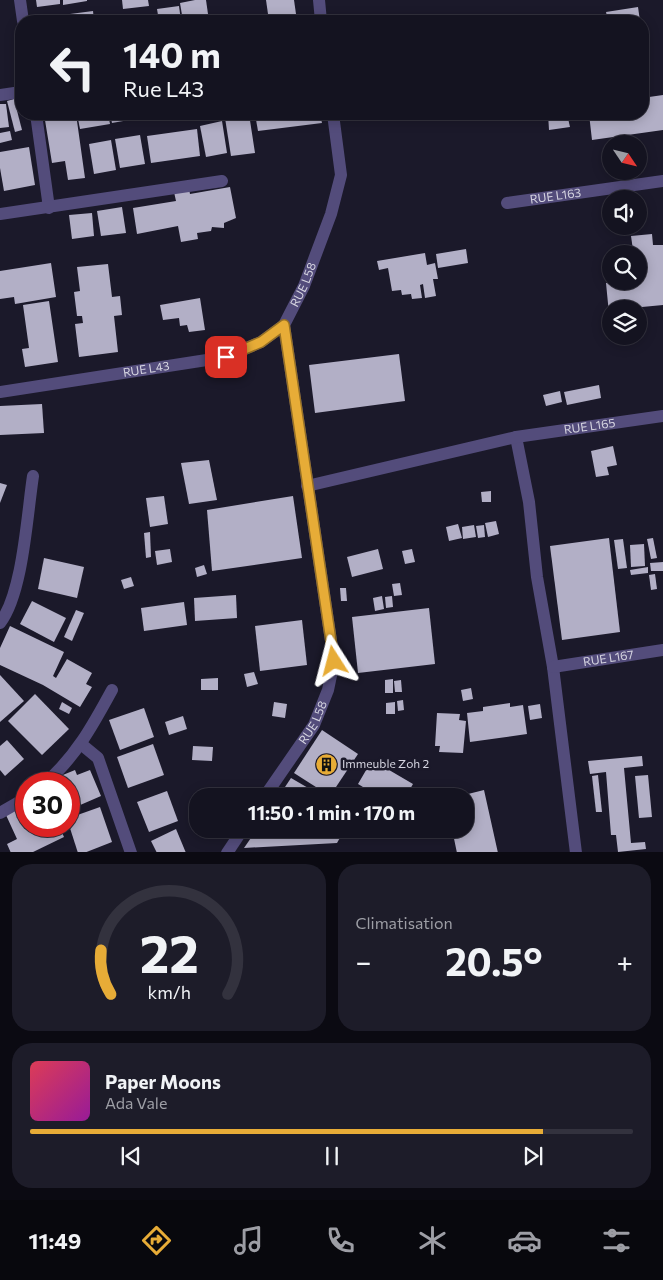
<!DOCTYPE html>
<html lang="fr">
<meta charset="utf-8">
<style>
:root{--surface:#141320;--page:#1d1c29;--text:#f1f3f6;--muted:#9d9ea5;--line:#33323e;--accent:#e7ac37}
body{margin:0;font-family:Commissioner,sans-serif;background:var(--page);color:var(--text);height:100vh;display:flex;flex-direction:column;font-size:19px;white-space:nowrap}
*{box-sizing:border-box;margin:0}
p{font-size:16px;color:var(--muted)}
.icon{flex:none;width:28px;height:28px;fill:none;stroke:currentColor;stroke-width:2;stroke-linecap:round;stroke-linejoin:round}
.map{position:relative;height:852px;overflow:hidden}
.drawer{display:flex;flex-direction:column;gap:12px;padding:12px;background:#0b0a12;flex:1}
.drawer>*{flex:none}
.top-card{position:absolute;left:15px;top:15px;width:634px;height:105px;border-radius:20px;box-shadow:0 2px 12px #0003,0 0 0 1px var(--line);background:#141320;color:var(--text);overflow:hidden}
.needle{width:32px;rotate:125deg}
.tools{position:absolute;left:602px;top:135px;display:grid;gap:10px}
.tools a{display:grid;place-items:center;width:45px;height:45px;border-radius:50%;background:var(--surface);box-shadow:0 2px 12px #0003,0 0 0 1px var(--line);font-size:25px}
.speed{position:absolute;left:15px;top:772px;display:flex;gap:10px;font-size:25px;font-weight:700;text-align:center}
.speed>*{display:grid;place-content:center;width:65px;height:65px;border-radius:50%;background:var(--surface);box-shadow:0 2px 12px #0003,0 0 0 1px var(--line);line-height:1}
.speed .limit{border:8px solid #d22;background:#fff;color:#111}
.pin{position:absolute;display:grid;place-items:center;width:42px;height:42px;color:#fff;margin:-21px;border-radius:10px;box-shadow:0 2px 8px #0006}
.me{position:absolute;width:55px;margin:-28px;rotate:351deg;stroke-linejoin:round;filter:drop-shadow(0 0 4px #0008)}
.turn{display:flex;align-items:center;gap:18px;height:105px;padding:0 25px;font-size:22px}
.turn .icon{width:65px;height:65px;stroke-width:2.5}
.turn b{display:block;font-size:35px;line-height:42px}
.big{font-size:38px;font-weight:700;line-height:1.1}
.drawer .card{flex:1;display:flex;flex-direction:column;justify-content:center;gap:8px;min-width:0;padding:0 18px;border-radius:20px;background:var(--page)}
.drawer .dial{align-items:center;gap:0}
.dial svg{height:130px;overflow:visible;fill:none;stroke:var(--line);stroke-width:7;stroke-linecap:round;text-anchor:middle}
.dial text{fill:var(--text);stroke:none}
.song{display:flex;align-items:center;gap:15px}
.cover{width:60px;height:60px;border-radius:8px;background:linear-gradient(135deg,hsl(350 70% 55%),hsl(300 70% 35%))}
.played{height:5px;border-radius:2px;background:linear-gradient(90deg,var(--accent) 85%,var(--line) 85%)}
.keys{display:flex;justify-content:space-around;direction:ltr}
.heat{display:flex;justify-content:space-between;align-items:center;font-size:28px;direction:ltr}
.drawer .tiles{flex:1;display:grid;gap:12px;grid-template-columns:1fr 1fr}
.card:last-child{grid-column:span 2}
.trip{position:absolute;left:189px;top:788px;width:285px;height:50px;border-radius:20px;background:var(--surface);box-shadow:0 2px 12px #0003,0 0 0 1px var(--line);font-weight:700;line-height:50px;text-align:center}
.tabs{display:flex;height:80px;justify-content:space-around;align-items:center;background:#08080d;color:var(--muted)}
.tabs .icon{width:35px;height:35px}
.tabs .active{color:var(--accent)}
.tabs b{font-size:22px;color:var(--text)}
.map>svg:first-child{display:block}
</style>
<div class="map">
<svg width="663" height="853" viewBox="0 0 663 853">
<rect width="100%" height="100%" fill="#1b192a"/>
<!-- building -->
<g fill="#b2afc6">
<polygon points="36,0 60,0 60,4 37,7"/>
<polygon points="63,0 87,0 87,1 63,5"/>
<polygon points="122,0 148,0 149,6 123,9"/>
<polygon points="195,0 206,0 209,21 183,21 180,3"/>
<polygon points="266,0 294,0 297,21 269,21"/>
<polygon points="179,6 181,21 159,21 157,9"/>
<polygon points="638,7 640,21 608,21 606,12"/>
<polygon points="93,11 94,21 71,21 70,14"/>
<polygon points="66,15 67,21 39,21 39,20"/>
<polygon points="663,95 663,130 592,140 589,114 642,114 642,98"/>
<polygon points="14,99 22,130 15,132 7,101"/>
<polygon points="0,104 6,104 9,127 0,128"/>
<polygon points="44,114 76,114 85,178 68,180 65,161 52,163"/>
<polygon points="77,114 108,114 110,124 80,129"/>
<polygon points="110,114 140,114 140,118 112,123"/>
<polygon points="249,114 255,153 231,156 225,118"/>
<polygon points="255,114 320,114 322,123 258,131"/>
<polygon points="548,114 567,114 570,127 549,130"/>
<polygon points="222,121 227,153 206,157 200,126"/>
<polygon points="197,129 200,156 151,163 147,136"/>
<polygon points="10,131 12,140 0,143 0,133"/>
<polygon points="140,135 145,164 120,168 115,139"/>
<polygon points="111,140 116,170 94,174 89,144"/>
<polygon points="29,147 35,185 4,191 0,168 0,152"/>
<polygon points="230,187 236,218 224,223 224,228 212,227 211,231 197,233 198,239 181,242 178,226 137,234 133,208 176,201 174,192 189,189 190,194"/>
<polygon points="122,207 126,233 101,236 97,211"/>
<polygon points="92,213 94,236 72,239 69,215"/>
<polygon points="652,234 653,245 663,245 663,305 642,307 643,319 639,320 639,309 611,309 611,324 610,324 606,283 639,281 639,254 616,254 616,252 633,250 631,236"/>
<polygon points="466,249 468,263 438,268 436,254"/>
<polygon points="425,253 427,265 435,263 438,279 433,279 436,296 425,298 423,284 420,285 422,298 412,299 411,294 402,295 401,290 392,291 388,268 379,270 377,261"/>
<polygon points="51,263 56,297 15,304 14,297 0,299 0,271"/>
<polygon points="108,264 112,297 120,296 122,315 114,316 118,352 79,357 75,324 83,323 82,316 77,316 74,292 80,291 77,267"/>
<polygon points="200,298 205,330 189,332 187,325 180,326 179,318 163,320 160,305"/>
<polygon points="49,301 58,362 25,367 22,349 29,348 23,305"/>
<polygon points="399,354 405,401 315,413 309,365"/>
<polygon points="599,385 601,398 567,405 564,392"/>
<polygon points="560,391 562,402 546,406 543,395"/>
<polygon points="42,404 44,433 0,435 0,406"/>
<polygon points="613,446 617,465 607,467 609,475 596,477 591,451"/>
<polygon points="209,460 217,500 189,504 181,463"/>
<polygon points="0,483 7,485 0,503"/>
<polygon points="491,491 491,502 482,502 481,492"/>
<polygon points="164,496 168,524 150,527 146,498"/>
<polygon points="293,496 302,558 212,571 207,510"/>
<polygon points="496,521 499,534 488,537 485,523"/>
<polygon points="458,524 462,538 449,541 446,527"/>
<polygon points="474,525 476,537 463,539 462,527"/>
<polygon points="484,525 485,537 478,538 476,526"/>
<polygon points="150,532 151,557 146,558 144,533"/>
<polygon points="609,538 620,632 562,640 550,546"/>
<polygon points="653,538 657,558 651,559 647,539"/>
<polygon points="623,539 627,568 618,569 614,540"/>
<polygon points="644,544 645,566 631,567 630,545"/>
<polygon points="170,549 172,562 157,565 155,551"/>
<polygon points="378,549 383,569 352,577 347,557"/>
<polygon points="412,549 415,562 405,564 402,551"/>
<polygon points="44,558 84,567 77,598 38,589"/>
<polygon points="663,562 663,571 651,571 650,563"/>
<polygon points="204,565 207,574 197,577 195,568"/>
<polygon points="648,567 648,573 631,575 630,570"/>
<polygon points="655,574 657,589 651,590 649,575"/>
<polygon points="131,577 134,586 124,589 121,580"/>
<polygon points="400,583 402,595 394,596 392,584"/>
<polygon points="340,588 346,588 347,601 341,601"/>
<polygon points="236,595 237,618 195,621 194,598"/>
<polygon points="382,596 384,609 375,611 373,598"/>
<polygon points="392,596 393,607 386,608 385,597"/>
<polygon points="32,601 66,618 54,642 20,624"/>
<polygon points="184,602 187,625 144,631 141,608"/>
<polygon points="429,608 435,664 358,673 352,617"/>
<polygon points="76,610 84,613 72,641 64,637"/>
<polygon points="302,620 307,665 260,671 255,626"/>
<polygon points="10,626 64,652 53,676 56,678 67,659 92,673 86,684 92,687 80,707 43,685 0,665 0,648"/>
<polygon points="254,672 258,684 247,687 244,674"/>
<polygon points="0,675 24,701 0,722"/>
<polygon points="218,678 218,690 201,690 201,679"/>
<polygon points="393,679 393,693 385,693 385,680"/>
<polygon points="401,680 402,692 395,692 394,681"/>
<polygon points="471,688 473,699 463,701 461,690"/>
<polygon points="35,694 69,729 42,755 8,721"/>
<polygon points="403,700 404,710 398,711 397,701"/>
<polygon points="62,702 72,708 69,714 59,709"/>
<polygon points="274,702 287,704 285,718 272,716"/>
<polygon points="395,702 395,714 386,714 386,703"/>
<polygon points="510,703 510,707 523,705 527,734 470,742 467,713 483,711 483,707"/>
<polygon points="540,704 542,718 530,720 528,706"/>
<polygon points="144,708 154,737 120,750 109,720"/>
<polygon points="437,713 460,714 459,720 466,721 463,753 439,752 440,746 435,746"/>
<polygon points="183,716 187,729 169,735 165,722"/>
<polygon points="322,730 358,754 330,796 294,773"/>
<polygon points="7,740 24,759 5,776 0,770 0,746"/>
<polygon points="153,744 164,775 128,788 117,757"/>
<polygon points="193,746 213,747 212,761 192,760"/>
<polygon points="642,756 643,766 624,768 631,843 645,842 646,849 618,852 616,835 611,835 606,772 590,774 588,761"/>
<polygon points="372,760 413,784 406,796 364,796 368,790 358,784"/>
<polygon points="75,770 77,775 90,770 101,796 71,809 69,804 69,784 61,784 58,777"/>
<polygon points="598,775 602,812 596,812 592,776"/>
<polygon points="648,775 652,817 639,818 635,776"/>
<polygon points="291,778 322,796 279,796"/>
<polygon points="484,790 498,853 457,853 452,829 465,829 465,796 460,796"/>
<polygon points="167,791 178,821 149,832 137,802"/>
<polygon points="26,805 26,826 59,826 64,837 31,853 11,853 7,844 17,839 6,815"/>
<polygon points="100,807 112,842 84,853 78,853 69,825 69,818"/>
<polygon points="176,829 186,853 157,853 151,841"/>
<polygon points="257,829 345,829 337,843 244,848"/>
</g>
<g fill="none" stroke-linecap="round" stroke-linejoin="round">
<!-- minor -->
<g stroke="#534c7b" stroke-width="12">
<polyline points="20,0 23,21"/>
<polyline points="319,0 321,21"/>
<polyline points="0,95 21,92"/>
<polyline points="36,114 49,208"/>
<path id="s1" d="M507 203 663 181"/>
<polyline points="0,214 222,181"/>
<path id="s2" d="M0 392 226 357 261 342 284 325"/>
<polyline points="516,437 529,502 537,577 553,667 576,853"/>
<path id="s3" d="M307 486 516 437 663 416"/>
<path d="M0 623C23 593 27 515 33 476"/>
<path id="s4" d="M553 667 663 650"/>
<polyline points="81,744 98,758 131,853"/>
<path d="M44 784C75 758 93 725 112 690"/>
<path id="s5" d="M265 796 314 725 328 690 334 661 284 325 304 286 331 214 341 175 333 114"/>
<polyline points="0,813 26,798"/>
<polyline points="227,853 243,829"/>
</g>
</g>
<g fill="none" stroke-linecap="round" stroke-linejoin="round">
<defs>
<polyline id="route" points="226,357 261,342 284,325 334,661"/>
</defs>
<!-- route casing -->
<use href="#route" stroke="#967024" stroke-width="12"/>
<!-- route -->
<use href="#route" stroke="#e7ac37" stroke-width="9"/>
</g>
<!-- icons -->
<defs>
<symbol id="building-disc" viewBox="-11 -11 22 22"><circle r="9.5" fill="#e7ac37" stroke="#1b192a"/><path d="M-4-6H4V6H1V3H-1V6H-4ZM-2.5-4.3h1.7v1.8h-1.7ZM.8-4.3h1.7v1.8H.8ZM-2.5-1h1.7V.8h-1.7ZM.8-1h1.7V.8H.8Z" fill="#111"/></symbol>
</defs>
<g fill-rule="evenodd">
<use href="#building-disc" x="314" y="752" width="25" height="25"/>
</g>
<g text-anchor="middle" stroke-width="5" stroke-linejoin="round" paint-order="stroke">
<!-- street labels -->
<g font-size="12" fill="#d5d4e0" stroke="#1b192a">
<text dy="4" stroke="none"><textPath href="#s1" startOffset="49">RUE L163</textPath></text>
<text dy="4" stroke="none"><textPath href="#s5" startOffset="538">RUE L58</textPath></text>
<text dy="4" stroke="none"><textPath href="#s2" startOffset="148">RUE L43</textPath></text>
<text dy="4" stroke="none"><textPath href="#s3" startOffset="289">RUE L165</textPath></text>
<text dy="4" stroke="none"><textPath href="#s4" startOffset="56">RUE L167</textPath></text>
<text dy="4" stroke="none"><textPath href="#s5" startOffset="88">RUE L58</textPath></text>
</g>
<!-- poi labels -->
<g font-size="12" fill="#d5d4e0" stroke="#1b192a" text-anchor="start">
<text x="342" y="768">Immeuble Zoh 2</text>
</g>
</g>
</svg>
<div class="tools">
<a><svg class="needle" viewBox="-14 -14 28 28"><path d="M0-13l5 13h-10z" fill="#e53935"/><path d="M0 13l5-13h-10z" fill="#9d9ea5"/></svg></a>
<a><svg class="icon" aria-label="sound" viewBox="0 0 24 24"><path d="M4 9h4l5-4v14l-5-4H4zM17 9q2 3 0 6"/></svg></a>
<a><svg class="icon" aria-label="search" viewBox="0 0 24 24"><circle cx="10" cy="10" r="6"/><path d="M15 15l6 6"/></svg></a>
<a><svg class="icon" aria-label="layers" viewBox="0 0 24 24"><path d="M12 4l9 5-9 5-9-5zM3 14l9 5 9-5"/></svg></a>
</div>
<div class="speed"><div class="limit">30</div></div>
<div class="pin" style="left:226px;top:357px;background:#d93025"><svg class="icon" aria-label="arrive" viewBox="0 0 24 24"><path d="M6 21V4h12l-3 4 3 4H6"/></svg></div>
<svg class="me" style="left:334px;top:661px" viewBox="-20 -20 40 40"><path d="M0-17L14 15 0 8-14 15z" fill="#e7ac37" stroke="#fff" stroke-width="4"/></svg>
<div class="trip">11:50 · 1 min · 170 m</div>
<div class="top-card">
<div class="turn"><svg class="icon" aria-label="left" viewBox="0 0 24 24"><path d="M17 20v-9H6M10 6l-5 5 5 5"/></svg><div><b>140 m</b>Rue L43</div></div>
</div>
</div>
<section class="drawer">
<div class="tiles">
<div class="card dial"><svg viewBox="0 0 100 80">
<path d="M14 69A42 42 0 1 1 86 69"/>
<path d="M14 69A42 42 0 0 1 8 42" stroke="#e7ac37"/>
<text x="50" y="56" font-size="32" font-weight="700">22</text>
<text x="50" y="72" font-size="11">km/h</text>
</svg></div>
<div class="card"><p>Climatisation</p>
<div class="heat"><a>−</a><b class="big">20.5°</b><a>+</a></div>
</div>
<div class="card">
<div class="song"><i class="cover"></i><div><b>Paper Moons</b><p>Ada Vale</p></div></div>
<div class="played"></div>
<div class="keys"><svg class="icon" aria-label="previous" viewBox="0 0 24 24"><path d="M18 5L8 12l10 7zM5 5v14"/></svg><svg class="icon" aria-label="pause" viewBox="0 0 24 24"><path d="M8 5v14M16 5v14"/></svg><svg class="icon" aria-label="next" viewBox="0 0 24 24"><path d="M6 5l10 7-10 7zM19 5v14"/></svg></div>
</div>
</div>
</section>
<nav class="tabs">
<b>11:49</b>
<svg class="icon active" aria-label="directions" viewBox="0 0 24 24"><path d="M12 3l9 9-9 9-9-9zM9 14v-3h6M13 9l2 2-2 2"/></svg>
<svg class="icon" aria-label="music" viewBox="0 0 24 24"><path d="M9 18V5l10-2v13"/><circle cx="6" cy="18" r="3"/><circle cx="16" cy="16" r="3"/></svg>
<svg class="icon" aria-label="phone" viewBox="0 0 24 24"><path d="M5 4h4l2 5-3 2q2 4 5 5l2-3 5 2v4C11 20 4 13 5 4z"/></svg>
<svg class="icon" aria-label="climate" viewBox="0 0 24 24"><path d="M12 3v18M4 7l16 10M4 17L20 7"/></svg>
<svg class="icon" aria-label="car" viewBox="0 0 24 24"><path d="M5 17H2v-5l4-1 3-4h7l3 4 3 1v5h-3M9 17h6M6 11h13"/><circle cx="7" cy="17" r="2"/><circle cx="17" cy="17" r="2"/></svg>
<svg class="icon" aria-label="filters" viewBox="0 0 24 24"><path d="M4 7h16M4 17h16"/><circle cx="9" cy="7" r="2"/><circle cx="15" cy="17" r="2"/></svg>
</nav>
